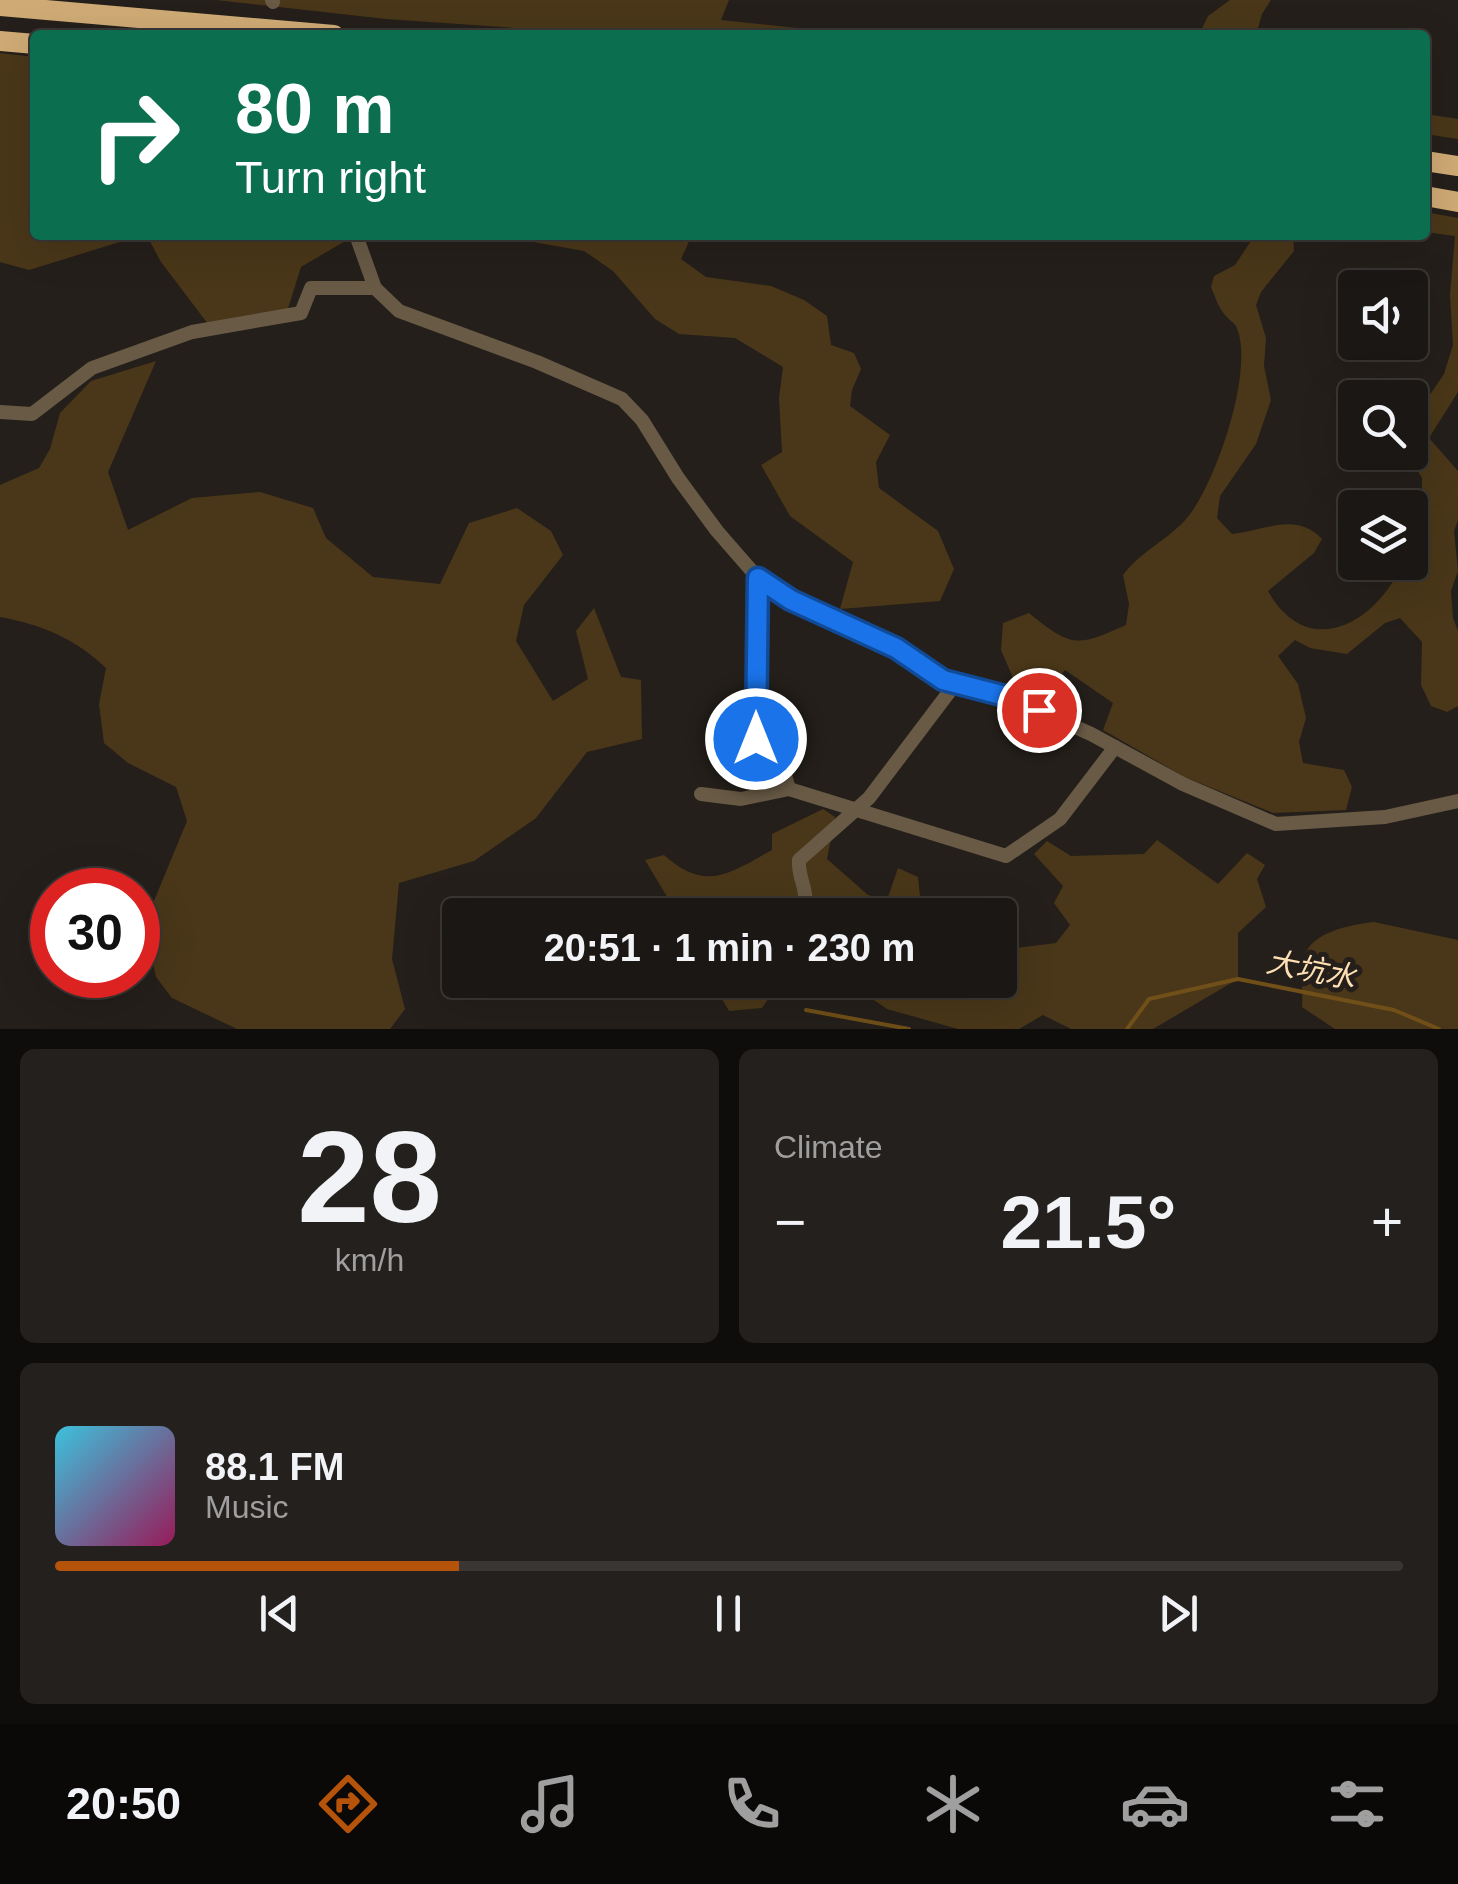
<!DOCTYPE html>
<meta charset="utf-8">
<style>
:root{--surface:#1b1714;--page:#24201d;--text:#f1f3f6;--muted:#a09fa0;--line:#393634;--accent:#b45309}
body{margin:0;font-family:Helvetica,"Noto Sans SC",sans-serif;background:var(--page);color:var(--text);height:100vh;display:flex;flex-direction:column;font-size:38px;white-space:nowrap}
*{box-sizing:border-box;margin:0}
p{font-size:32px;color:var(--muted)}
.icon{flex:none;width:55px;height:55px;fill:none;stroke:currentColor;stroke-width:2;stroke-linecap:round;stroke-linejoin:round}
.map{position:relative;height:1029px;overflow:hidden}
.details{display:flex;flex-direction:column;gap:20px;padding:20px;background:#0f0d0b;flex:1}
.details>*{flex:none}
.banner{position:absolute;left:30px;top:30px;width:1400px;height:210px;border-radius:10px;box-shadow:0 10px 40px #0002,0 0 0 2px var(--line);background:#0b6e4f;color:#fff;overflow:hidden}
.fabs{position:absolute;left:1338px;top:270px;display:grid;gap:20px}
.fabs a{display:grid;place-items:center;width:90px;height:90px;border-radius:10px;background:var(--surface);box-shadow:0 10px 40px #0002,0 0 0 2px var(--line);font-size:50px}
.speed{position:absolute;left:30px;top:868px;display:flex;gap:20px;font-size:50px;font-weight:700;text-align:center}
.speed>*{display:grid;place-content:center;width:130px;height:130px;border-radius:50%;background:var(--surface);box-shadow:0 10px 40px #0002,0 0 0 2px var(--line);line-height:1}
.speed .limit{border:15px solid #d22;background:#fff;color:#111}
.pin{position:absolute;display:grid;place-items:center;width:85px;height:85px;color:#fff;margin:-42px;border:5px solid #fff;border-radius:50%;box-shadow:0 2px 10px #0007}
.me{position:absolute;width:110px;margin:-55px;rotate:0deg;stroke-linejoin:round;filter:drop-shadow(0 0 8px #0008)}
.turn{display:flex;align-items:center;gap:35px;height:210px;padding:0 40px;font-size:45px}
.turn .icon{width:130px;height:130px;stroke-width:2.5}
.turn b{display:block;font-size:70px;line-height:85px}
.big{font-size:75px;font-weight:600;line-height:1.1}
.details .card{flex:1;display:flex;flex-direction:column;justify-content:center;gap:15px;min-width:0;padding:0 35px;border-radius:15px;background:var(--page)}
.details .dial{align-items:center;gap:0}
.dial b{font-size:130px;line-height:1}
.song{display:flex;align-items:center;gap:30px}
.cover{width:120px;height:120px;border-radius:15px;background:linear-gradient(135deg,hsl(190 70% 55%),hsl(330 70% 35%))}
.played{height:10px;border-radius:5px;background:linear-gradient(90deg,var(--accent) 30%,var(--line) 30%)}
.keys{display:flex;justify-content:space-around;direction:ltr}
.heat{display:flex;justify-content:space-between;align-items:center;font-size:55px;direction:ltr}
.details .tiles{flex:1;display:grid;gap:20px;grid-template-columns:1fr 1fr}
.card:last-child{grid-column:span 2}
.trip{position:absolute;left:442px;top:898px;width:575px;height:100px;border-radius:10px;background:var(--surface);box-shadow:0 10px 40px #0002,0 0 0 2px var(--line);font-weight:600;line-height:100px;text-align:center}
.dock{display:flex;height:160px;justify-content:space-around;align-items:center;background:#0b0908;color:var(--muted)}
.dock .icon{width:70px;height:70px}
.dock .current{color:var(--accent)}
.dock b{font-size:45px;color:var(--text)}
.map>svg:first-child{display:block}
</style>
<div class="map">
<svg width="1458" height="1029" viewBox="0 0 1458 1029">
<rect width="100%" height="100%" fill="#241f1a"/>
<!-- green -->
<g fill="#4a3719">
<polygon points="216,0 729,0 721,20 862,35 617,35 386,19"/>
<polygon points="1230,0 1271,0 1262,14 1256,35 1199,35 1208,16"/>
<polygon points="0,53 35,57 35,235 348,235 347,240 301,267 286,315 211,328 161,262 148,238 123,241 29,270 0,262"/>
<polygon points="1425,114 1458,119 1458,139 1425,134"/>
<path d="M1425 212 1458 218V392L1429 438 1458 471V520L1454 531 1458 571 1451 591 1453 618 1458 631V706L1447 712 1431 706 1421 685 1422 642 1400 618 1385 623 1347 654 1310 648 1295 640 1278 656 1298 684 1306 718 1299 742 1303 763 1344 770 1352 787 1346 810 1273 813 1185 777 1103 730 1113 703 1065 670 1046 695 1014 680 1001 650 1003 623 1029 613C1072 648 1077 647 1126 625L1129 604 1123 575C1141 551 1168 540 1187 518 1215 485 1256 368 1236 326 1233 322 1228 319 1225 315 1218 307 1215 296 1211 287L1214 276 1235 265 1255 235H1293L1294 251 1261 292 1256 305 1266 338 1264 366 1271 400 1256 444 1220 496 1217 518 1232 534C1264 531 1296 511 1322 539L1314 553 1268 591C1309 663 1377 622 1403 563L1410 562V547L1422 495V478L1411 459 1412 421 1444 374 1453 345 1450 295 1455 236 1425 232Z"/>
<polygon points="494,235 692,235 681,259 706,277 771,286 804,300 827,316 831,345 854,353 861,369 852,390 850,406 890,435 876,462 879,488 938,531 954,569 940,601 840,609 853,562 790,516 761,465 782,452 779,398 783,367 735,338 679,334 655,319 613,271 584,251"/>
<path d="M156 361 108 472 128 530 192 498 260 492 313 508 326 538 373 577 440 584 469 523 517 508 551 531 563 555 524 605 516 641 553 701 588 679 576 631 594 608 621 677 641 680 642 739 587 752 536 818 474 861 399 883 392 959 405 1009 390 1029H237L172 998 156 977 144 925 187 821 176 787 128 763 104 743 99 704 106 668C74 638 43 625 0 617V485L39 468 50 449 60 413 91 381Z"/>
<path d="M823 809 835 817 827 859 868 895 887 900 898 868 918 877 922 915H678L645 860 664 855C706 893 730 873 772 850V834Z"/>
<polygon points="1157,840 1218,884 1247,853 1265,865 1257,879 1266,907 1238,933 1238,979 1153,1029 1071,1029 1043,1015 1019,1029 958,1029 887,1009 845,980 1000,980 1000,950 1056,943 1070,925 1054,903 1063,886 1034,854 1047,841 1071,856 1144,854"/>
<path d="M1374 922 1458 940V1029H1335L1302 1007C1303 992 1300 972 1304 957 1312 931 1351 925 1374 922Z"/>
<polygon points="711,980 781,980 762,1008 729,1011"/>
</g>
<g fill="none" stroke-linecap="round" stroke-linejoin="round">
<!-- stream -->
<g stroke="#704f18" stroke-width="4">
<polyline points="806,1010 909,1029"/>
<polyline points="1127,1029 1149,999 1238,979 1394,1010 1439,1029"/>
</g>
<!-- minor -->
<g stroke="#685a45" stroke-width="14">
<polyline points="272,0 273,2"/>
<polyline points="356,235 375,288 399,311 537,362 622,399 642,420 678,478 717,531 758,578 791,600 896,648 943,680 1013,699 1091,734 1183,784 1276,824 1385,817 1458,801"/>
<polyline points="0,412 32,414 92,368 192,332 301,313 311,288 375,288"/>
<polyline points="756,739 758,578"/>
<polyline points="779,755 789,789"/>
<polyline points="701,794 741,799 789,789 1006,856 1060,819 1115,747"/>
<path d="M799 915C814 895 797 881 799 860L869 798 956 683"/>
<polyline points="682,980 712,987 721,980"/>
</g>
<!-- highway -->
<g stroke="#cfaa75" stroke-width="20">
<polyline points="0,6 334,35"/>
<polyline points="0,41 35,44"/>
<polyline points="1425,161 1458,166"/>
<polyline points="1425,196 1458,202"/>
</g>
</g>
<g fill="none" stroke-linecap="round" stroke-linejoin="round">
<defs>
<polyline id="route" points="756,739 758,578 791,600 896,648 943,680 1013,698 1039,710"/>
</defs>
<!-- route casing -->
<use href="#route" stroke="#114b97" stroke-width="25"/>
<!-- route -->
<use href="#route" stroke="#1a73e8" stroke-width="18"/>
</g>
<g text-anchor="middle" stroke-width="10" stroke-linejoin="round" paint-order="stroke">
<!-- water labels -->
<g font-size="30" font-style="italic" fill="#fedfb3" stroke="#241f1a">
<text transform="translate(1311 970) rotate(11)" y="10">大坑水</text>
</g>
</g>
</svg>
<div class="fabs">
<a><svg class="icon" aria-label="sound" viewBox="0 0 24 24"><path d="M4 9h4l5-4v14l-5-4H4zM17 9q2 3 0 6"/></svg></a>
<a><svg class="icon" aria-label="search" viewBox="0 0 24 24"><circle cx="10" cy="10" r="6"/><path d="M15 15l6 6"/></svg></a>
<a><svg class="icon" aria-label="layers" viewBox="0 0 24 24"><path d="M12 4l9 5-9 5-9-5zM3 14l9 5 9-5"/></svg></a>
</div>
<div class="speed"><div class="limit">30</div></div>
<div class="pin" style="left:1039px;top:710px;background:#d93025"><svg class="icon" aria-label="arrive" viewBox="0 0 24 24"><path d="M6 21V4h12l-3 4 3 4H6"/></svg></div>
<svg class="me" style="left:756px;top:739px" viewBox="-20 -20 40 40"><circle r="17" fill="#1a73e8" stroke="#fff" stroke-width="3"/><path d="M0-11L8 9 0 5-8 9z" fill="#fff"/></svg>
<div class="trip">20:51 · 1 min · 230 m</div>
<div class="banner">
<div class="turn"><svg class="icon" aria-label="right" viewBox="0 0 24 24"><path d="M7 20v-9h11M14 6l5 5-5 5"/></svg><div><b>80 m</b>Turn right</div></div>
</div>
</div>
<section class="details">
<div class="tiles">
<div class="card dial"><b>28</b><p>km/h</p></div>
<div class="card"><p>Climate</p>
<div class="heat"><a>−</a><b class="big">21.5°</b><a>+</a></div>
</div>
<div class="card">
<div class="song"><i class="cover"></i><div><b>88.1 FM</b><p>Music</p></div></div>
<div class="played"></div>
<div class="keys"><svg class="icon" aria-label="previous" viewBox="0 0 24 24"><path d="M18 5L8 12l10 7zM5 5v14"/></svg><svg class="icon" aria-label="pause" viewBox="0 0 24 24"><path d="M8 5v14M16 5v14"/></svg><svg class="icon" aria-label="next" viewBox="0 0 24 24"><path d="M6 5l10 7-10 7zM19 5v14"/></svg></div>
</div>
</div>
</section>
<nav class="dock">
<b>20:50</b>
<svg class="icon current" aria-label="directions" viewBox="0 0 24 24"><path d="M12 3l9 9-9 9-9-9zM9 14v-3h6M13 9l2 2-2 2"/></svg>
<svg class="icon" aria-label="music" viewBox="0 0 24 24"><path d="M9 18V5l10-2v13"/><circle cx="6" cy="18" r="3"/><circle cx="16" cy="16" r="3"/></svg>
<svg class="icon" aria-label="phone" viewBox="0 0 24 24"><path d="M5 4h4l2 5-3 2q2 4 5 5l2-3 5 2v4C11 20 4 13 5 4z"/></svg>
<svg class="icon" aria-label="climate" viewBox="0 0 24 24"><path d="M12 3v18M4 7l16 10M4 17L20 7"/></svg>
<svg class="icon" aria-label="car" viewBox="0 0 24 24"><path d="M5 17H2v-5l4-1 3-4h7l3 4 3 1v5h-3M9 17h6M6 11h13"/><circle cx="7" cy="17" r="2"/><circle cx="17" cy="17" r="2"/></svg>
<svg class="icon" aria-label="filters" viewBox="0 0 24 24"><path d="M4 7h16M4 17h16"/><circle cx="9" cy="7" r="2"/><circle cx="15" cy="17" r="2"/></svg>
</nav>
